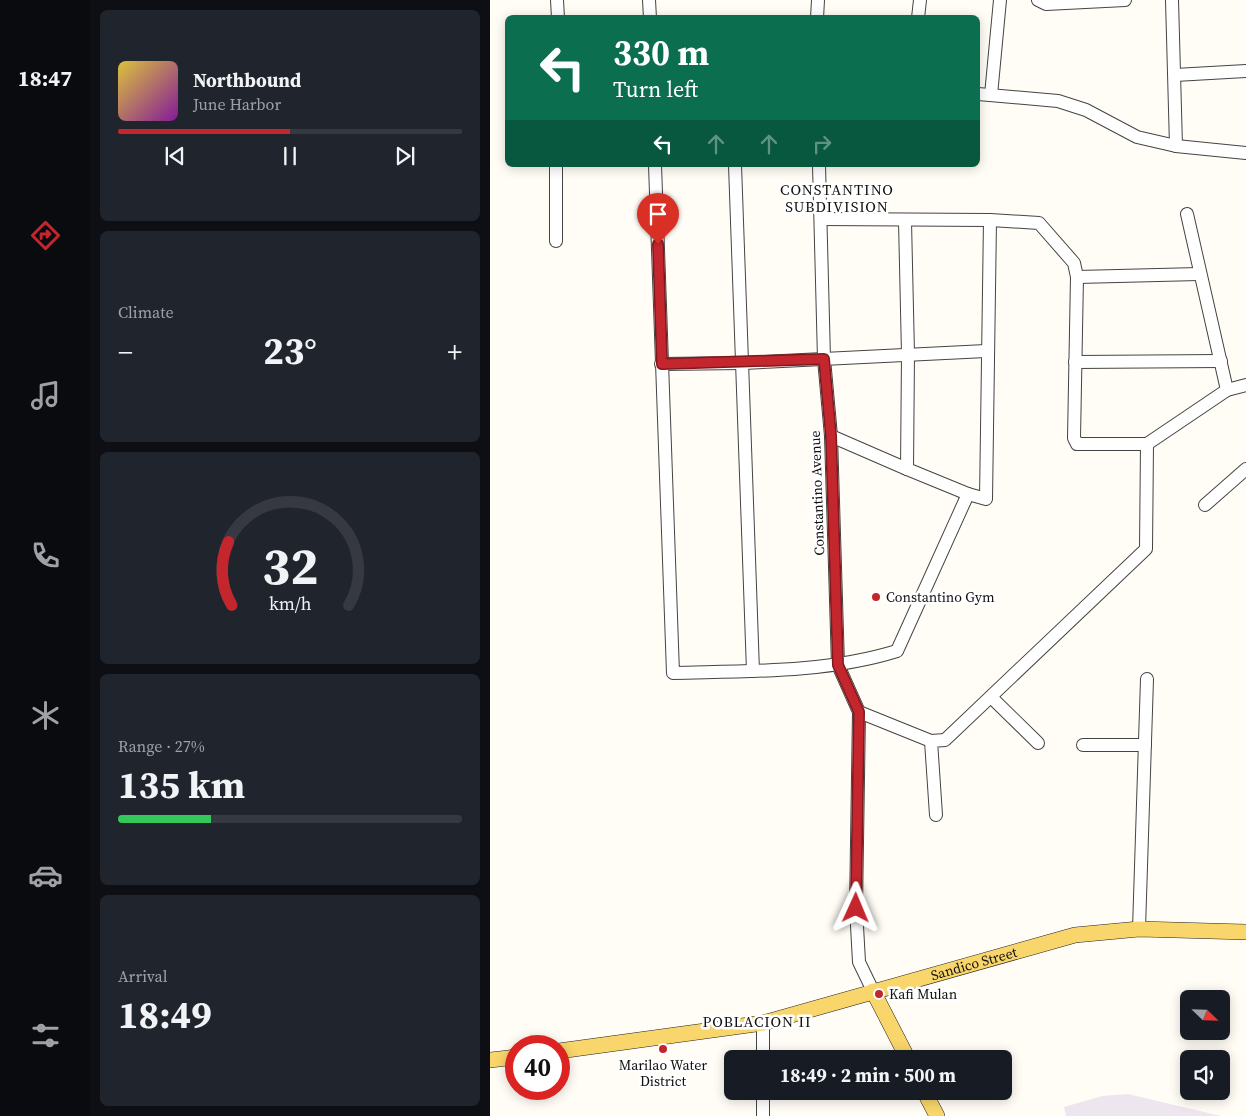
<!DOCTYPE html>
<meta charset="utf-8">
<style>
:root{--surface:#171b24;--page:#20242c;--text:#f1f3f6;--muted:#9ea1a6;--line:#363941;--accent:#c4262e}
body{margin:0;font-family:"Source Serif 4",serif;background:var(--page);color:var(--text);height:100vh;display:flex;flex-direction:column;font-size:19px;white-space:nowrap}
*{box-sizing:border-box;margin:0}
p{font-size:16px;color:var(--muted)}
.icon{flex:none;width:28px;height:28px;fill:none;stroke:currentColor;stroke-width:2;stroke-linecap:round;stroke-linejoin:round}
.map{position:relative;flex:1;overflow:hidden}
.details{display:flex;flex-direction:column;gap:10px;padding:10px;background:#0d0f14;width:400px}
.details>*{flex:none}
.banner{position:absolute;left:15px;top:15px;width:475px;height:152px;border-radius:8px;box-shadow:0 2px 12px #0003;background:#0b6e4f;color:#fff;overflow:hidden}
.needle{width:32px;rotate:113deg}
.fabs{position:absolute;left:690px;top:990px;display:grid;gap:10px}
.fabs a{display:grid;place-items:center;width:50px;height:50px;border-radius:8px;background:var(--surface);box-shadow:0 2px 12px #0003;font-size:25px}
.speed{position:absolute;left:15px;top:1035px;display:flex;gap:10px;font-size:25px;font-weight:700;text-align:center}
.speed>*{display:grid;place-content:center;width:65px;height:65px;border-radius:50%;background:var(--surface);box-shadow:0 2px 12px #0003;line-height:1}
.speed .limit{border:8px solid #d22;background:#fff;color:#111}
.pin{position:absolute;display:grid;place-items:center;width:42px;height:42px;color:#fff;margin:-51px -21px;border-radius:50% 50% 50% 0;rotate:-45deg;box-shadow:0 0 5px #0007}
.pin .icon{rotate:45deg}
.me{position:absolute;width:55px;margin:-28px;rotate:1deg;stroke-linejoin:round;filter:drop-shadow(0 0 4px #0008)}
.turn{display:flex;align-items:center;gap:18px;height:105px;padding:0 25px;font-size:22px}
.turn .icon{width:65px;height:65px;stroke-width:2.5}
.turn b{display:block;font-size:35px;line-height:42px}
.lanes{display:flex;align-items:center;height:48px;padding:0 25px;background:#0003;justify-content:center;gap:25px;direction:ltr}
.lanes .off{opacity:.35}
.big{font-size:38px;font-weight:700;line-height:1.1}
.details .card{flex:1;display:flex;flex-direction:column;justify-content:center;gap:8px;min-width:0;padding:0 18px;border-radius:8px;background:var(--page)}
.details .dial{align-items:center;gap:0}
.dial svg{height:130px;overflow:visible;fill:none;stroke:var(--line);stroke-width:7;stroke-linecap:round;text-anchor:middle}
.dial text{fill:var(--text);stroke:none}
.song{display:flex;align-items:center;gap:15px}
.cover{width:60px;height:60px;border-radius:8px;background:linear-gradient(135deg,hsl(50 70% 55%),hsl(290 70% 35%))}
.played{height:5px;border-radius:2px;background:linear-gradient(90deg,var(--accent) 50%,var(--line) 50%)}
.keys{display:flex;justify-content:space-around;direction:ltr}
.heat{display:flex;justify-content:space-between;align-items:center;font-size:28px;direction:ltr}
.charge{height:8px;border-radius:4px;background:linear-gradient(90deg,#34c759 27%,var(--line) 0)}
.trip{position:absolute;left:234px;top:1050px;width:288px;height:50px;border-radius:8px;background:var(--surface);box-shadow:0 2px 12px #0003;font-weight:700;line-height:50px;text-align:center}
main{display:flex;flex:1;min-height:0}
.tabs{display:flex;flex-direction:column;width:90px;justify-content:space-around;align-items:center;background:#090b0e;color:var(--muted)}
.tabs .icon{width:35px;height:35px}
.tabs .active{color:var(--accent)}
.tabs b{font-size:22px;color:var(--text)}
.map>svg:first-child{display:block}
</style>
<main>
<nav class="tabs">
<b>18:47</b>
<svg class="icon active" aria-label="directions" viewBox="0 0 24 24"><path d="M12 3l9 9-9 9-9-9zM9 14v-3h6M13 9l2 2-2 2"/></svg>
<svg class="icon" aria-label="music" viewBox="0 0 24 24"><path d="M9 18V5l10-2v13"/><circle cx="6" cy="18" r="3"/><circle cx="16" cy="16" r="3"/></svg>
<svg class="icon" aria-label="phone" viewBox="0 0 24 24"><path d="M5 4h4l2 5-3 2q2 4 5 5l2-3 5 2v4C11 20 4 13 5 4z"/></svg>
<svg class="icon" aria-label="climate" viewBox="0 0 24 24"><path d="M12 3v18M4 7l16 10M4 17L20 7"/></svg>
<svg class="icon" aria-label="car" viewBox="0 0 24 24"><path d="M5 17H2v-5l4-1 3-4h7l3 4 3 1v5h-3M9 17h6M6 11h13"/><circle cx="7" cy="17" r="2"/><circle cx="17" cy="17" r="2"/></svg>
<svg class="icon" aria-label="filters" viewBox="0 0 24 24"><path d="M4 7h16M4 17h16"/><circle cx="9" cy="7" r="2"/><circle cx="15" cy="17" r="2"/></svg>
</nav>
<section class="details">
<div class="card">
<div class="song"><i class="cover"></i><div><b>Northbound</b><p>June Harbor</p></div></div>
<div class="played"></div>
<div class="keys"><svg class="icon" aria-label="previous" viewBox="0 0 24 24"><path d="M18 5L8 12l10 7zM5 5v14"/></svg><svg class="icon" aria-label="pause" viewBox="0 0 24 24"><path d="M8 5v14M16 5v14"/></svg><svg class="icon" aria-label="next" viewBox="0 0 24 24"><path d="M6 5l10 7-10 7zM19 5v14"/></svg></div>
</div>
<div class="card"><p>Climate</p>
<div class="heat"><a>−</a><b class="big">23°</b><a>+</a></div>
</div>
<div class="card dial"><svg viewBox="0 0 100 80">
<path d="M14 69A42 42 0 1 1 86 69"/>
<path d="M14 69A42 42 0 0 1 12 30" stroke="#c4262e"/>
<text x="50" y="56" font-size="32" font-weight="700">32</text>
<text x="50" y="72" font-size="11">km/h</text>
</svg></div>
<div class="card"><p>Range · 27%</p><b class="big">135 km</b><div class="charge"></div></div>
<div class="card"><p>Arrival</p><b class="big">18:49</b></div>
</section>
<div class="map">
<svg width="756" height="1116" viewBox="0 0 756 1116">
<rect width="100%" height="100%" fill="#fffdf5"/>
<!-- industrial -->
<polygon fill="#eee6ef" points="638,1094 731,1116 576,1116 574,1107 612,1096"/>
<g fill="none" stroke-linecap="round" stroke-linejoin="round">
<defs>
<g id="minor">
<polyline points="67,0 68,18"/>
<polyline points="159,0 160,18"/>
<polyline points="548,0 556,4 635,0"/>
<polyline points="682,0 686,146"/>
<polyline points="327,18 328,0"/>
<polyline points="428,18 430,0"/>
<polyline points="685,75 756,71"/>
<polyline points="488,94 568,101 596,110 647,137 686,146 756,153"/>
<polyline points="501,95 510,0"/>
<path d="M165 165 183 673C257 671 336 673 407 651L478 494"/>
<polyline points="245,165 263,671"/>
<polyline points="329,165 334,359 341,436 348,665 369,712 366,908 369,962 383,991"/>
<polyline points="697,214 737,390"/>
<polyline points="331,219 500,220 549,223 584,263 587,277 584,438 587,444 657,444 737,390 756,385"/>
<polyline points="415,221 418,354 417,469 478,494 496,499 500,220"/>
<polyline points="66,241 66,165"/>
<polyline points="587,277 709,274"/>
<polyline points="585,362 731,361"/>
<polyline points="171,364 253,363 496,351"/>
<polyline points="341,436 417,469"/>
<polyline points="715,505 756,469"/>
<polyline points="501,697 548,743"/>
<polyline points="369,712 441,741"/>
<polyline points="593,745 655,745"/>
<polyline points="446,815 441,741 455,740 656,549 657,444"/>
<polyline points="649,929 657,679"/>
<polyline points="273,1059 273,1023"/>
<polyline points="273,1116 273,1091"/>
</g>
<g id="major">
<polyline points="383,991 418,1059"/>
<path id="s1" d="M69 1051 273 1023 585 935 649 929 756 932"/>
<polyline points="0,1060 26,1057"/>
<polyline points="434,1091 447,1116"/>
</g>
</defs>
<!-- minor casing -->
<use href="#minor" stroke="#444" stroke-width="14"/>
<!-- major casing -->
<use href="#major" stroke="#222" stroke-width="16"/>
<!-- minor -->
<use href="#minor" stroke="#fff" stroke-width="12"/>
<!-- major -->
<use href="#major" stroke="#f9d66b" stroke-width="15"/>
</g>
<g fill="none" stroke-linecap="round" stroke-linejoin="round">
<defs>
<polyline id="route" points="168,244 172,364 334,359 341,436 348,665 369,712 366,908"/>
</defs>
<!-- route casing -->
<use href="#route" stroke="#7f191e" stroke-width="12"/>
<!-- route -->
<use href="#route" stroke="#c4262e" stroke-width="9"/>
</g>
<!-- markers -->
<g fill="#c4262e" stroke="#fff" stroke-width="2">
<circle cx="386" cy="597" r="5"/>
<circle cx="389" cy="994" r="5"/>
<circle cx="173" cy="1049" r="5"/>
</g>
<g text-anchor="middle" stroke-width="5" stroke-linejoin="round" paint-order="stroke">
<!-- street labels -->
<g font-size="14" fill="#111" stroke="#fff">
<text transform="translate(327 493) rotate(-92)" y="5">Constantino Avenue</text>
<text dy="5" stroke="none"><textPath href="#s1" startOffset="425">Sandico Street</textPath></text>
</g>
<!-- poi labels -->
<g font-size="14" fill="#111" stroke="#fff" text-anchor="start">
<text x="396" y="602">Constantino Gym</text>
<text x="399" y="999">Kafi Mulan</text>
<text x="173" y="1070" text-anchor="middle">Marilao Water<tspan x="173" dy="16">District</tspan></text>
</g>
<!-- neighbourhood labels -->
<g font-size="15" letter-spacing="1" fill="#111" stroke="#fff">
<text x="347" y="195">CONSTANTINO<tspan x="347" dy="17">SUBDIVISION</tspan></text>
<text x="267" y="1027">POBLACION II</text>
</g>
</g>
</svg>
<div class="fabs">
<a><svg class="needle" viewBox="-14 -14 28 28"><path d="M0-13l5 13h-10z" fill="#e53935"/><path d="M0 13l5-13h-10z" fill="#9ea1a6"/></svg></a>
<a><svg class="icon" aria-label="sound" viewBox="0 0 24 24"><path d="M4 9h4l5-4v14l-5-4H4zM17 9q2 3 0 6"/></svg></a>
</div>
<div class="speed"><div class="limit">40</div></div>
<div class="pin" style="left:168px;top:244px;background:#d93025"><svg class="icon" aria-label="arrive" viewBox="0 0 24 24"><path d="M6 21V4h12l-3 4 3 4H6"/></svg></div>
<svg class="me" style="left:366px;top:908px" viewBox="-20 -20 40 40"><path d="M0-17L14 15 0 8-14 15z" fill="#c4262e" stroke="#fff" stroke-width="4"/></svg>
<div class="trip">18:49 · 2 min · 500 m</div>
<div class="banner">
<div class="turn"><svg class="icon" aria-label="left" viewBox="0 0 24 24"><path d="M17 20v-9H6M10 6l-5 5 5 5"/></svg><div><b>330 m</b>Turn left</div></div>
<div class="lanes"><svg class="icon" aria-label="left" viewBox="0 0 24 24"><path d="M17 20v-9H6M10 6l-5 5 5 5"/></svg><svg class="icon off" aria-label="ahead" viewBox="0 0 24 24"><path d="M12 20V5M6 11l6-6 6 6"/></svg><svg class="icon off" aria-label="ahead" viewBox="0 0 24 24"><path d="M12 20V5M6 11l6-6 6 6"/></svg><svg class="icon off" aria-label="right" viewBox="0 0 24 24"><path d="M7 20v-9h11M14 6l5 5-5 5"/></svg></div>
</div>
</div>
</main>
